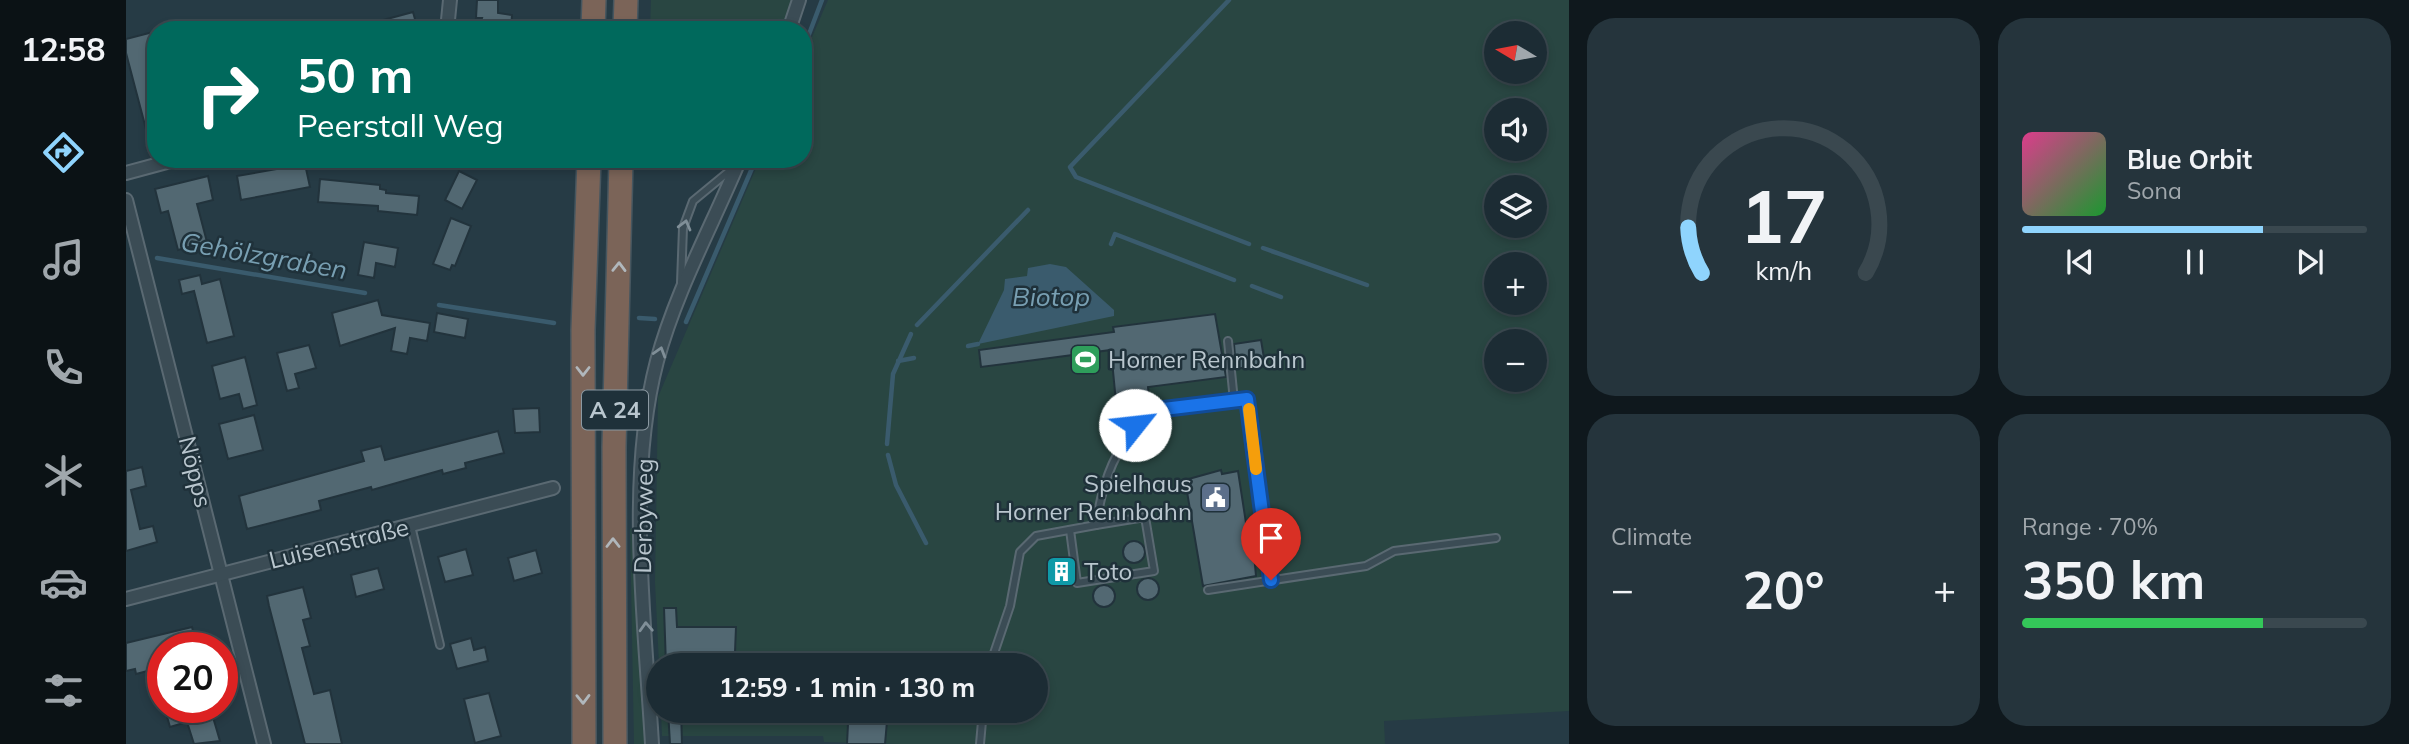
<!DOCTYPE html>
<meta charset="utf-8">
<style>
:root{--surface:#1c2c34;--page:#25343c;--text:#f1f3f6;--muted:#a0a7ac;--line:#3a484f;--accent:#8fd4fd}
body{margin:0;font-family:Mulish,sans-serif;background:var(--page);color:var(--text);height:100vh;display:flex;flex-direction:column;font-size:26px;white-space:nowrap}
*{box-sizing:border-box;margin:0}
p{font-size:23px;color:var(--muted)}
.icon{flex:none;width:38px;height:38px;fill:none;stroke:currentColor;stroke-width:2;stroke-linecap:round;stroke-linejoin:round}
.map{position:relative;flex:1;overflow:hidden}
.drawer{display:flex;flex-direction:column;gap:18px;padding:18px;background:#0f181d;width:840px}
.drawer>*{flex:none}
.hud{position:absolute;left:21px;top:21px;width:665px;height:147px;border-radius:28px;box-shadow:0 4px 10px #0003,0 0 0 2px var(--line);background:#00695c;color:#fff;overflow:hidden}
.needle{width:46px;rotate:280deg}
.controls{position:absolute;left:1358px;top:21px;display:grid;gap:14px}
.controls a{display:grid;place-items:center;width:63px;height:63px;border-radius:50%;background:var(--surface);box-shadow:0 4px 10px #0003,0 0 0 2px var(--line);font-size:35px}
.speed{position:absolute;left:21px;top:632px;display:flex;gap:14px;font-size:35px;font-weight:700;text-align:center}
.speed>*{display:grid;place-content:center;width:91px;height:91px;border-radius:50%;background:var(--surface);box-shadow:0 4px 10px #0003,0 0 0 2px var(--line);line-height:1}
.speed .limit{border:10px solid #d22;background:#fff;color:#111}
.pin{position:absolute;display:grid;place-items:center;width:60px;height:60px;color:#fff;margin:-72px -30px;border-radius:50% 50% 50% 0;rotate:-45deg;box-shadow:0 0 7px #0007}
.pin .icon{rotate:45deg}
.me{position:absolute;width:77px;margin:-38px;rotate:61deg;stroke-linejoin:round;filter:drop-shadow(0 0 5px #0008)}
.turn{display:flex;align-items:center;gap:24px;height:147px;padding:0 35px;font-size:32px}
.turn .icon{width:91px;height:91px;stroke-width:2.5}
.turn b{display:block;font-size:49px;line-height:60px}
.big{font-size:52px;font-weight:700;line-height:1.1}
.drawer .tile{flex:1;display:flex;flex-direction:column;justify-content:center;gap:10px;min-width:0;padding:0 24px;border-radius:28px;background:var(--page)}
.drawer .dial{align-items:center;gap:0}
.dial svg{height:182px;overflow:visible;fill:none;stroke:var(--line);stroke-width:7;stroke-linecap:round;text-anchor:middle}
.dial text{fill:var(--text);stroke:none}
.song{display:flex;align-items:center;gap:21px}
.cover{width:84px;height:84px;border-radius:10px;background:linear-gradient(135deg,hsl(330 70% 55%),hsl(130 70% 35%))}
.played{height:7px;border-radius:4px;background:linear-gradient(90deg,var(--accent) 70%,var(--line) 70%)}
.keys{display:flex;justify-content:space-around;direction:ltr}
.heat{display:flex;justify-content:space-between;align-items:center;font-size:38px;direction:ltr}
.charge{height:10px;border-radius:5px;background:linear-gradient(90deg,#34c759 70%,var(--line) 0)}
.drawer .tiles{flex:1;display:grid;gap:18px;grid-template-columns:repeat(2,1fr)}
.trip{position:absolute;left:520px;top:653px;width:402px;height:70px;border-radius:35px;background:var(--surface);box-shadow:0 4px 10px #0003,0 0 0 2px var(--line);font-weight:700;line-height:70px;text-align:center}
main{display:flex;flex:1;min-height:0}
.tab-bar{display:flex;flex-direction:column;width:126px;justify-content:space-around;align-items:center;background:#0b1215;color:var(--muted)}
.tab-bar .icon{width:49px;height:49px}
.tab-bar .active{color:var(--accent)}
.tab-bar b{font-size:32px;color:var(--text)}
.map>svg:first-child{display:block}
</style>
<main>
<nav class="tab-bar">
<b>12:58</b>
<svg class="icon active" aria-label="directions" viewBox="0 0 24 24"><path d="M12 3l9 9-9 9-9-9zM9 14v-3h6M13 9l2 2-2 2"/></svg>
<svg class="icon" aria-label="music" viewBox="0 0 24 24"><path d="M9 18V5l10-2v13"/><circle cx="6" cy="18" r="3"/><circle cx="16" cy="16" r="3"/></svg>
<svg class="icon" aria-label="phone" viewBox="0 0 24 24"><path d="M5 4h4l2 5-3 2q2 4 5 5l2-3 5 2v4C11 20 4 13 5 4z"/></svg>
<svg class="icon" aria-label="climate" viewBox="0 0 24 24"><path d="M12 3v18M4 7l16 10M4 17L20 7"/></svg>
<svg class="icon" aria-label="car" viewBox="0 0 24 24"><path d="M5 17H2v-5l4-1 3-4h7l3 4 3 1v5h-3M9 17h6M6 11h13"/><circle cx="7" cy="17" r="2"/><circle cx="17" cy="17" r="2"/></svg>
<svg class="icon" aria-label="filters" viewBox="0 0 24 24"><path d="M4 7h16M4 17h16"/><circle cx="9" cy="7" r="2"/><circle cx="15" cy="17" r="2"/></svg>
</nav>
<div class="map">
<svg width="1443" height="744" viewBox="0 0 1443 744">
<rect width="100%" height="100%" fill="#263b45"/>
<!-- green -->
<g fill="#294642" fill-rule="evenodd">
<polygon points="525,0 668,0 658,30 524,30"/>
<path d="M702 0H1443V711L1258 721 1259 744H773L698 742 697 736H536L535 711 910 710V665H533L529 582 532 397 634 159H677V58ZM1370 33H1409V72H1370ZM1370 110H1409V149H1370ZM1370 187H1409V226H1370ZM1370 264H1409V303H1370ZM1370 341H1409V380H1370Z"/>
<polygon points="510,526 520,744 508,744 504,529"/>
</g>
<!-- water -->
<polygon fill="#3a5b6d" points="924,264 940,267 988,310 988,316 852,344 878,290 879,279 901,276 902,268"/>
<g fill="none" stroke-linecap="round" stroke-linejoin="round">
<!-- stream -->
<g stroke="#3a5b6d" stroke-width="4.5">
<polyline points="1103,0 944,167 950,177 1123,244"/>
<polyline points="677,50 696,0"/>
<polyline points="985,244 989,234 1108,280"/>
<polyline points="1137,248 1241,285"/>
<polyline points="31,258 239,293"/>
<polyline points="1126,286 1155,297"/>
<polyline points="313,305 428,323"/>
<polyline points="513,318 529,319"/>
<polyline points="560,322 630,159"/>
<polyline points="791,325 902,210"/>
<polyline points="842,346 852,344"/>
<polyline points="772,361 788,358"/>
<polyline points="761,444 767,374 785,334"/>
<polyline points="762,455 770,485 800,543"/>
</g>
</g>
<!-- building -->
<g fill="#526872" stroke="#22333c" stroke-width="2">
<polygon points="351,0 372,0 372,13 386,15 385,30 352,30 356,18 350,18"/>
<polygon points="287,12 292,30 262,30 250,22"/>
<polygon points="27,32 30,44 30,147 25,148 0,53 0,39"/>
<polygon points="179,164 184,187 115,200 111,176"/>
<polygon points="333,171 351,180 336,209 319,200"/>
<polygon points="82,176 87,200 71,204 81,242 52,250 42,211 35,213 29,189"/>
<polygon points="194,179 254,185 254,189 260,190 260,193 293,196 291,215 252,211 252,206 192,202"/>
<polygon points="325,218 345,226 329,266 326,265 324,270 307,264"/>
<polygon points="238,242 272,248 269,267 250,263 248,278 232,275"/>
<polygon points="74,275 76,284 94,279 108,336 81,343 68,291 56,294 53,280"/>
<polygon points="252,300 256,315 304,323 301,341 284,338 281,354 265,351 269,328 214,346 206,313"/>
<polygon points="311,313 342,319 339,338 308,332"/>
<polygon points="1089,314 1100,377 1022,387 1024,405 1016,408 991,413 985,350 855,367 853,350 988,332 987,327"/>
<polygon points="1135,340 1139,364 1110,369 1108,344"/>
<polygon points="183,345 190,368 169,374 173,388 161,391 151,353"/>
<polygon points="119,357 131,405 117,409 113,394 94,399 86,366"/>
<polygon points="413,408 414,432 389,433 387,409"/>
<polygon points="128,415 137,450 102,459 93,424"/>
<polygon points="372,431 378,453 339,463 340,468 317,474 316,470 246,490 245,487 193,501 195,510 121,529 113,496 238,461 235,451 255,446 259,460"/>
<polygon points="16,467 20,486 5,490 14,529 27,526 31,542 0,551 0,471"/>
<polygon points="1095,470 1096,474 1112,471 1120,523 1125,522 1130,576 1077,586 1059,480"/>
<circle cx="1008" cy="552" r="11"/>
<polygon points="340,549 347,575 319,582 312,557"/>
<polygon points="410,550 416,573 388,581 382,558"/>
<circle cx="935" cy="573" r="11"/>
<polygon points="252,568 258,589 230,597 225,575"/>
<circle cx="1022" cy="589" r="11"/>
<circle cx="978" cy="596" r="11"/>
<polygon points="177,587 185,618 177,620 184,646 176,648 188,694 204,690 216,744 179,744 143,606 141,596"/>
<polygon points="538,608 550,608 551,627 610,627 609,652 662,653 662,665 540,665"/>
<polygon points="66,627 71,648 37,648 37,667 10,674 9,669 0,671 0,643"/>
<polygon points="345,638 348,650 359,647 362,661 331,669 324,644"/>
<polygon points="363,693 375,736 349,743 338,699"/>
<polygon points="55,707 84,707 94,741 68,744 61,722 44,727 40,713"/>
<polygon points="542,710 555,710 556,744 544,744"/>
<polygon points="673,710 762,710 759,744 721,744 722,724 673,724"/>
</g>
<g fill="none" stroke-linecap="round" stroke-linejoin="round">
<defs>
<g id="lane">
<polyline points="555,283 557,228 567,201 607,168"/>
<polyline points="1102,341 1108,401"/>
<polyline points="497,427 510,398 525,390"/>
<polyline points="285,526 314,645"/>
<polyline points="944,530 951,583 1028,571 1019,517 970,525"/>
<polyline points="1082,590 1240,566 1268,551 1370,538"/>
<path d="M864 665 884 606 894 552 910 536 970 525C977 477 990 448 1021 411L1121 399 1145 580"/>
<polyline points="854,744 857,710"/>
</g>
<g id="street">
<polyline points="321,30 324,0"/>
<polyline points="663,30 673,0"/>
<polyline points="250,159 278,159"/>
<polyline points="0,173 52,159"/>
<polyline points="0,200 138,744"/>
<polyline points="0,599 427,488"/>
<path d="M526 744C519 623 500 479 531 361 550 291 586 226 614 159"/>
</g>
<g id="highway">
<polyline points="467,30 468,0"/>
<polyline points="499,30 500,0"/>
<polyline points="458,744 457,330 463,159"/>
<polyline points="489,744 488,447 495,159"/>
</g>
</defs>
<!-- lane casing -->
<use href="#lane" stroke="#5a6972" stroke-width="10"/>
<!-- street casing -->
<use href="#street" stroke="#5a6972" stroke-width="16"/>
<!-- highway casing -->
<use href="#highway" stroke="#46565f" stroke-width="26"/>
<!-- lane -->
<use href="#lane" stroke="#3b4c55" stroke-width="6"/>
<!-- street -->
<use href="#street" stroke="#3b4c55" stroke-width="12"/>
<!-- highway -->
<use href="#highway" stroke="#7b6458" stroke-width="23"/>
</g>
<!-- one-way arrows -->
<defs><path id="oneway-chevron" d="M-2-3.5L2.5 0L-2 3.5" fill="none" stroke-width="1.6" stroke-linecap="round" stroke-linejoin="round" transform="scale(1.75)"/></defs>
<g stroke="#808f98">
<use href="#oneway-chevron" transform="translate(559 225) rotate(-75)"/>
<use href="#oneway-chevron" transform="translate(534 352) rotate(-73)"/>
<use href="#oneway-chevron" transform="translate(520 627) rotate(-93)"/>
</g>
<g stroke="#b0b7bc">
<use href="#oneway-chevron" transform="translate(493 267) rotate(-89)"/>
<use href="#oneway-chevron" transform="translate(457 371) rotate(90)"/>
<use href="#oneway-chevron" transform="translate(487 543) rotate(-90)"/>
<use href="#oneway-chevron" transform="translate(457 699) rotate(89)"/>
</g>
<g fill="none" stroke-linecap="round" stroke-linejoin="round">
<defs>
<polyline id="route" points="1009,425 1021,411 1121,399 1145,580"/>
</defs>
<!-- route casing -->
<use href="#route" stroke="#114b97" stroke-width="18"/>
<!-- route -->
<use href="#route" stroke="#1a73e8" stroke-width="12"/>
<!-- slow -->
<polyline stroke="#f59e0b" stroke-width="12" points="1123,409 1130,469"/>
</g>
<!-- icons -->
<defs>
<symbol id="stadium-square" viewBox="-11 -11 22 22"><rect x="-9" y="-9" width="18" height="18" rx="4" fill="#2e9e5b" stroke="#1f313a"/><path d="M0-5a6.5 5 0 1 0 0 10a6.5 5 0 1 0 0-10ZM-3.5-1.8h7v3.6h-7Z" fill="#fff"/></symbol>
<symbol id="civic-square" viewBox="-11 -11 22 22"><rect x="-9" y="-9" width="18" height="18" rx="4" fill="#5c6f8a" stroke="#1f313a"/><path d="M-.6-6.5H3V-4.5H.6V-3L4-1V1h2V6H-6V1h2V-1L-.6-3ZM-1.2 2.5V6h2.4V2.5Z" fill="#fff"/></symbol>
<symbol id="building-square" viewBox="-11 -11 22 22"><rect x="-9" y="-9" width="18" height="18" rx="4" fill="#0f9aa8" stroke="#1f313a"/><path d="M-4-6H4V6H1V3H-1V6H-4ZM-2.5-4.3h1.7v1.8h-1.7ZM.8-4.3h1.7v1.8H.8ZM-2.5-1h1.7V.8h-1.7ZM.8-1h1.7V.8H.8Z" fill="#fff"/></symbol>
</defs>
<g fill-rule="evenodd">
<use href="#stadium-square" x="942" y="342" width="35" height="35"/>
<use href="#civic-square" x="1072" y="480" width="35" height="35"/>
<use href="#building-square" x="918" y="554" width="35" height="35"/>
</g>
<g text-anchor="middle" stroke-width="5" stroke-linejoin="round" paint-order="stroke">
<!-- shield labels -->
<rect fill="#1f313a" stroke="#8b99a2" stroke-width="2" x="456" y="390.5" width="66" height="39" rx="5"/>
<g font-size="23" font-weight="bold" fill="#b9c6ce">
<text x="489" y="418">A 24</text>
</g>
<!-- poi labels -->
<g font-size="24" fill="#b9c6ce" stroke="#1f313a" text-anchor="start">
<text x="982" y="368">Horner Rennbahn</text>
<text x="1066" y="492" text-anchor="end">Spielhaus<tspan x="1066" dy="28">Horner Rennbahn</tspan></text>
<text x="958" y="580">Toto</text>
</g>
<!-- street labels -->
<g font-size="24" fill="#b9c6ce" stroke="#1f313a">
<text transform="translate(69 472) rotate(76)" y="8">Nöpps</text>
<text transform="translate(518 516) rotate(-89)" y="8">Derbyweg</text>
<text transform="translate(213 544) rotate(-14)" y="8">Luisenstraße</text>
</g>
<!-- water labels -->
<g font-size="26" font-style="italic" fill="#789fb2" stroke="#1f313a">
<text transform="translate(138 256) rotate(10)" y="9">Gehölzgraben</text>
<text x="925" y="306">Biotop</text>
</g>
</g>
</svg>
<div class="controls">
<a><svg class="needle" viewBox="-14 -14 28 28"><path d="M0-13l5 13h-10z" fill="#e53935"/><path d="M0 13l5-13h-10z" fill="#a0a7ac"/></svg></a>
<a><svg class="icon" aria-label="sound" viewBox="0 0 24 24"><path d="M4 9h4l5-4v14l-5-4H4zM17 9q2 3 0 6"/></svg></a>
<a><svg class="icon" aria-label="layers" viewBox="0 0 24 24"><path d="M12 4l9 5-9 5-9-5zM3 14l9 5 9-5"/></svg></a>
<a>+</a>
<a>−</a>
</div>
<div class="speed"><div class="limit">20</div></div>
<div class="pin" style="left:1145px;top:580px;background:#d93025"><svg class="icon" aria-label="arrive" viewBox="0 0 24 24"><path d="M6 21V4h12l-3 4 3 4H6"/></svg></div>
<svg class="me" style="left:1009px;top:425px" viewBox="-20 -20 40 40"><circle r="19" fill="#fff"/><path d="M0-13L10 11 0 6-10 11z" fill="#1a73e8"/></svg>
<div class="trip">12:59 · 1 min · 130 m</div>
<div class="hud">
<div class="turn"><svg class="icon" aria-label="right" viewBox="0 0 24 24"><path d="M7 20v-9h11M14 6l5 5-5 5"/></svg><div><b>50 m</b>Peerstall Weg</div></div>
</div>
</div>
<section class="drawer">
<div class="tiles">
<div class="tile dial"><svg viewBox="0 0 100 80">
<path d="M14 69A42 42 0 1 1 86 69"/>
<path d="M14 69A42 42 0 0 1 8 49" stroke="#8fd4fd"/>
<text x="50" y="56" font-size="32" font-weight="700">17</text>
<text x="50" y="72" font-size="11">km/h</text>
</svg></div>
<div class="tile">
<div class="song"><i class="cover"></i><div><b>Blue Orbit</b><p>Sona</p></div></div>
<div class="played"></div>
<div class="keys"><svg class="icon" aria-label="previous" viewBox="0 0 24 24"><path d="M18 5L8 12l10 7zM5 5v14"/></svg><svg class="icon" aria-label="pause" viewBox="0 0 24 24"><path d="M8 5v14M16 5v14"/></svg><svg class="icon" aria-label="next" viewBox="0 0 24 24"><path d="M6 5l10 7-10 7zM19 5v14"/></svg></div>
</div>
<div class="tile"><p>Climate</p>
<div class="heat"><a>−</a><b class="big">20°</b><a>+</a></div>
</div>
<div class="tile"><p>Range · 70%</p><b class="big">350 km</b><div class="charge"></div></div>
</div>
</section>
</main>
